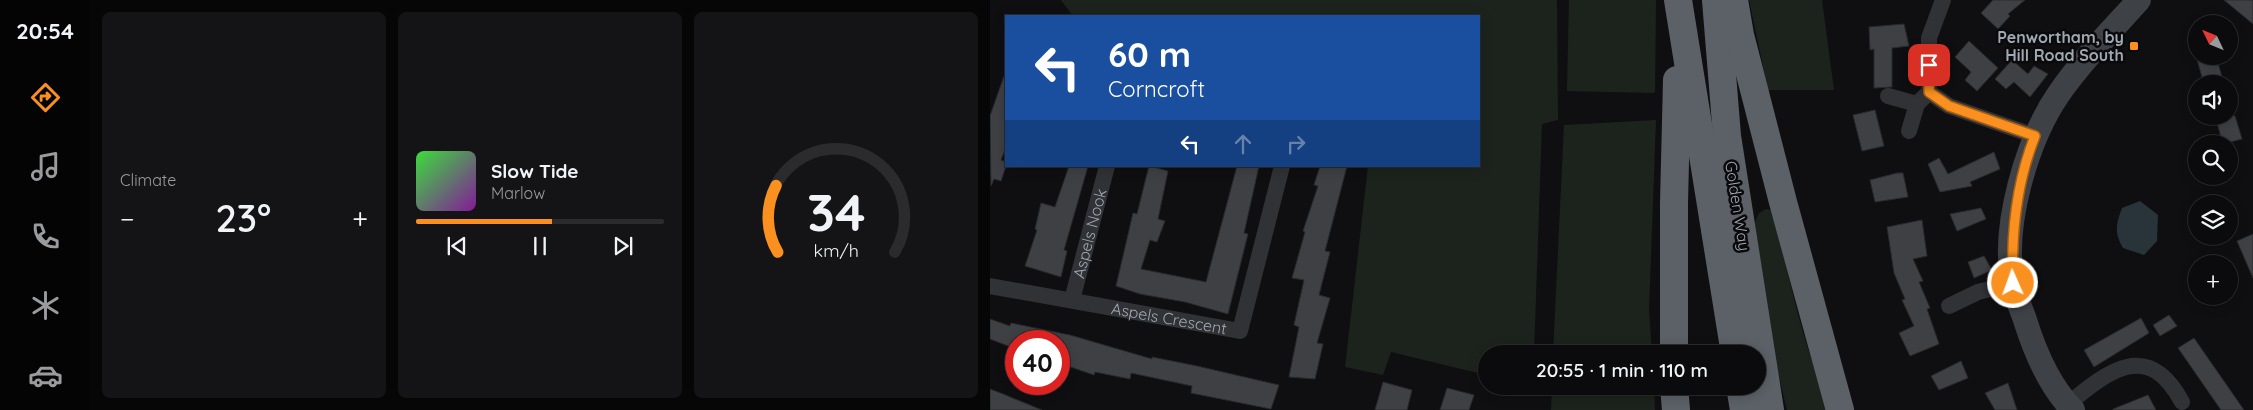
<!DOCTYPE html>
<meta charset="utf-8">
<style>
:root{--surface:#0b0b0d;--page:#141416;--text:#f1f3f6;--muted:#9a9b9d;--line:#2b2b2e;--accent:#f9901f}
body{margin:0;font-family:Quicksand,sans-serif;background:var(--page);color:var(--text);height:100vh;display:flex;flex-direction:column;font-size:19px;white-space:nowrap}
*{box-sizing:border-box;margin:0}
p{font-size:16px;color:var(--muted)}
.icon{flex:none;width:28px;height:28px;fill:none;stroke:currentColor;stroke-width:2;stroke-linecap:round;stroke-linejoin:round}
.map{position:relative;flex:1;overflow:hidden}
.drawer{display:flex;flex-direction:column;gap:12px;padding:12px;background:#060607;width:900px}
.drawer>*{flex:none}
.hud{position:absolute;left:15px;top:15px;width:475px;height:152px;border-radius:0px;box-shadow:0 2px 12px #0003,0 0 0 1px var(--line);background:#1a4fa0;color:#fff;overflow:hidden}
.needle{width:32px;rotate:313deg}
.tools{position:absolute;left:1198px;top:15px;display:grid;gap:10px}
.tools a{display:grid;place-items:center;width:50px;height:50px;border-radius:50%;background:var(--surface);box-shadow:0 2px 12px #0003,0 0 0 1px var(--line);font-size:25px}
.speed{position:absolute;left:15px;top:330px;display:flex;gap:10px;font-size:25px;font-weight:700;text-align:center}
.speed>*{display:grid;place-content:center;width:65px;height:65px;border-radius:50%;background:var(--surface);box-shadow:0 2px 12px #0003,0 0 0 1px var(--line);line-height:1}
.speed .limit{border:8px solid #d22;background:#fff;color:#111}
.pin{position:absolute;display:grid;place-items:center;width:42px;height:42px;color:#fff;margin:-21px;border-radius:10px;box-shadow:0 2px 8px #0006}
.me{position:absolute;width:55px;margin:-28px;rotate:358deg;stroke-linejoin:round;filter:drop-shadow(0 0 4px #0008)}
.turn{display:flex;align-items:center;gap:18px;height:105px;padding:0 20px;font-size:22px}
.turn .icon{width:65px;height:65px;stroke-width:2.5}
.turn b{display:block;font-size:35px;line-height:42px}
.lanes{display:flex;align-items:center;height:48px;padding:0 20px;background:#0003;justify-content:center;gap:25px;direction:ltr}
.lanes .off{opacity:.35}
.big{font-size:38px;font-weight:600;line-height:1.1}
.drawer .tile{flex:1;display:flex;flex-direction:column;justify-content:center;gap:8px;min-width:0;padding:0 18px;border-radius:8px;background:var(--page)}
.drawer .dial{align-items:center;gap:0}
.dial svg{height:130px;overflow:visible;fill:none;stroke:var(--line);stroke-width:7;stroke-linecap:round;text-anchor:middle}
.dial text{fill:var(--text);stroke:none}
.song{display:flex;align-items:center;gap:15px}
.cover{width:60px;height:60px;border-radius:8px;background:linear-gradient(135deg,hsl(120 70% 55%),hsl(290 70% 35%))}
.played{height:5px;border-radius:2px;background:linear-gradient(90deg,var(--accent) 55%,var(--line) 55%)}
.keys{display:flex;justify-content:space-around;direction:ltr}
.heat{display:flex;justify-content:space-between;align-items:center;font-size:28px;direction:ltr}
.drawer .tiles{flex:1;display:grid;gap:12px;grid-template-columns:repeat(3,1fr)}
.trip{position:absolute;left:488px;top:345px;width:288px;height:50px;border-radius:25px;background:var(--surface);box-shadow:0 2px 12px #0003,0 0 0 1px var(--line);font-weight:600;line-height:50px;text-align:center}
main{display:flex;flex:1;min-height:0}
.tab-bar{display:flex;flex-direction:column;width:90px;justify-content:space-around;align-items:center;background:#040405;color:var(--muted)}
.tab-bar .icon{width:35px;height:35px}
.tab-bar .on{color:var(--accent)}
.tab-bar b{font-size:22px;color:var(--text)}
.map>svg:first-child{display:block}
</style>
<main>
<nav class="tab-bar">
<b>20:54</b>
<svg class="icon on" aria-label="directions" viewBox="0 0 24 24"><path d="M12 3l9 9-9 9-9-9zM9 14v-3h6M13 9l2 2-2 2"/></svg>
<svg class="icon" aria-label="music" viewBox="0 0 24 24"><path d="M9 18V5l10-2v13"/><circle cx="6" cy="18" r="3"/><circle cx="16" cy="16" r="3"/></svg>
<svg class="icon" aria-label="phone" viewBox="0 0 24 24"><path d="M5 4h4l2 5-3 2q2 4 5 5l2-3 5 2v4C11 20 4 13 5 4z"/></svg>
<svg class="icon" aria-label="climate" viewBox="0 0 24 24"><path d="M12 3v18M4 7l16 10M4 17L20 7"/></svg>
<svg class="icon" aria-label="car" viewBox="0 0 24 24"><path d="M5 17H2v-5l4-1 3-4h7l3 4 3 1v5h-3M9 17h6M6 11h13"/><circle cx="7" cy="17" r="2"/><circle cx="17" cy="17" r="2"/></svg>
</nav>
<section class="drawer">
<div class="tiles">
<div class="tile"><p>Climate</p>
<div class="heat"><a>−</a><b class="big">23°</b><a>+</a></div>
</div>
<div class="tile">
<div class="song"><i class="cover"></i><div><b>Slow Tide</b><p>Marlow</p></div></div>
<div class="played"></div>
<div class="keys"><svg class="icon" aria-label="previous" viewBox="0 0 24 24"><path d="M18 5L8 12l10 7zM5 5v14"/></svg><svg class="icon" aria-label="pause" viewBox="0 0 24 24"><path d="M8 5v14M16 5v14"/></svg><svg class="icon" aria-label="next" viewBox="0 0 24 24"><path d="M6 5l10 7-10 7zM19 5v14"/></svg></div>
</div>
<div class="tile dial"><svg viewBox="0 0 100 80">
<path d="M14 69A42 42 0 1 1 86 69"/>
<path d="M14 69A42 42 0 0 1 13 28" stroke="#f9901f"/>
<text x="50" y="56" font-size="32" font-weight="700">34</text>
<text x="50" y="72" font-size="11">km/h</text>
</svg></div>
</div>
</section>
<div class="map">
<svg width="1263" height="410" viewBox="0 0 1263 410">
<rect width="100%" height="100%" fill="#0f0f11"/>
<!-- green -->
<g fill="#1c231c">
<polygon points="71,0 567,0 568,120 552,124 544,354 496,354 496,375 401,352 393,375 355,367 378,166 489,166 489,16 83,16"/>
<polygon points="579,0 666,0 665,93 577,91"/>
<polygon points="759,0 832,0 844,90 778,90"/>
<polygon points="666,120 659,310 662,354 563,354 574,125"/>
<path d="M776 209 782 210 787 220C799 285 815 349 840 410H797L782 348 764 224 769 213Z"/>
<polygon points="562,386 664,386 665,410 561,410"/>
</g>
<!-- water -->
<path fill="#283439" d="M1150 201 1168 215 1167 241 1154 255 1133 248C1124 233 1126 224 1132 208Z"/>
<!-- building -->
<g fill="#3e4044" stroke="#292a2d">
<polygon points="1003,0 1035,0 1018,14 1020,16 1008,29 991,13"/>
<polygon points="1234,0 1263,0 1263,24"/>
<polygon points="914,24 919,46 902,48 902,87 884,88 884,49 880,50 879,27"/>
<polygon points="979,41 1008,68 987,91 975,80 981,72 965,57"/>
<polygon points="1206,56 1226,56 1234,84 1214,84"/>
<polygon points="1022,60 1038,74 1044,66 1058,74 1040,97 1024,82 1016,89 1005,79"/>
<polygon points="14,76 16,76 16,147 11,160 16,162 16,166 11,181 4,179 1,186 0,116"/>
<polygon points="885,110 894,146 872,151 863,115"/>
<polygon points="1225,116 1245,116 1252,139 1233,144"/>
<polygon points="1004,152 1010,169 980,182 982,186 950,192 938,164 949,158 958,174"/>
<polygon points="79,166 98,166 74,250 77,251 71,277 35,266 47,230 45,229 51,203 65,207"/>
<polygon points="159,166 178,171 168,219 175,221 167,242 160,240 151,269 216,282 247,166 269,166 254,233 258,234 238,314 195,302 150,294 126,286 143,213 147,214"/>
<polygon points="330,166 357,166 335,251 340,252 329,295 340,298 327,343 333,344 325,379 299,377 309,327 304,325 314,280 302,278 315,232 313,231 328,186 324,185"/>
<polygon points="907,173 913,173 918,197 885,202 880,180"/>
<polygon points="991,208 996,219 967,231 960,214"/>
<polygon points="932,220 937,256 923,259 933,281 929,282 940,308 937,309 949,344 920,356 909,333 924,326 912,300 915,299 904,273 897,227"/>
<polygon points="1263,234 1263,278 1247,241"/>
<polygon points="994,256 1002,270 984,278 978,262"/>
<polygon points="1179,315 1187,326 1170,336 1163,325"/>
<polygon points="1151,318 1159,333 1104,367 1094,350"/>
<polygon points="0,319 20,326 21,323 80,335 162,359 162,357 207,366 289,385 281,409 201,393 202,386 141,373 140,379 105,372 104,375 69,363 69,341 26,341 26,349 0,339"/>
<polygon points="1204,338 1254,410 1231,410 1188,348"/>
<polygon points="971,361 978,378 949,390 941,376"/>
<polygon points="393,382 422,390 417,410 385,410"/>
<polygon points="1018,383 1027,410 1005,410 995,393"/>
<polygon points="457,388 484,395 479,410 450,410"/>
<polygon points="0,389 13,394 52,410 0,410"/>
<polygon points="1158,395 1166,410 1123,410 1123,409"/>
</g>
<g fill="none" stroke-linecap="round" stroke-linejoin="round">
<!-- street -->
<g stroke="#303236" stroke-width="16">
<polyline points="953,0 939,38 939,92 959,106 1045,136"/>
<polyline points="898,96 927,104 939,92"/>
<polyline points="919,131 927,104"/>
<path id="s1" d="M0 286 250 331 292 166"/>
<path id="s2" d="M82 300 117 166"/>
<polyline points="959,306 988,292 1023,283"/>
<path d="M1077 405C1119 370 1158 339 1192 402"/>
</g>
<!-- secondary -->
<path stroke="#3e4146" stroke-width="24" d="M1083 410C1059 386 1045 352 1035 320 1031 308 1025 296 1023 284 1011 227 1037 139 1070 92 1093 59 1122 30 1149 0"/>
<!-- highway -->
<g stroke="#5c6167" stroke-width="28">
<polyline points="688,0 745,354"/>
<polyline points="726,0 737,136 780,410"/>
<polyline points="744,0 750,35 793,202 850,410"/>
<polyline points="684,354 684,203 687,80"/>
<polyline points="684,386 686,410"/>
<polyline points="750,386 754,410"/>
</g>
</g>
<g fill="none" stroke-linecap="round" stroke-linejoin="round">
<defs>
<path id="route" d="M939 65V92L959 106 1045 136C1026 184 1021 232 1023 283"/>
</defs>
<!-- route casing -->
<use href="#route" stroke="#a25e14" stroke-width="12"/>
<!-- route -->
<use href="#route" stroke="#f9901f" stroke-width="9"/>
</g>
<!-- markers -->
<rect fill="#f9901f" stroke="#0a0a0c" stroke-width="2" x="1139" y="41" width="10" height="10" rx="2.5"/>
<g text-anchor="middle" stroke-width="5" stroke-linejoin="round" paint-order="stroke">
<!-- poi labels -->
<g font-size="16" font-weight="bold" fill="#a0a8b2" stroke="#0a0a0c" text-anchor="end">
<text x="1134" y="43">Penwortham, by<tspan x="1134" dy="18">Hill Road South</tspan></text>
</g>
<!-- street labels -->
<g font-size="16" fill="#a0a8b2" stroke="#0a0a0c">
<text transform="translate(748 206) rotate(81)" y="6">Golden Way</text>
<text dy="6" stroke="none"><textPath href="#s2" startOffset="69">Aspels Nook</textPath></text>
<text dy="6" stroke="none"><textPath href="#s1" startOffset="182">Aspels Crescent</textPath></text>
</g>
</g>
</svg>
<div class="tools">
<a><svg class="needle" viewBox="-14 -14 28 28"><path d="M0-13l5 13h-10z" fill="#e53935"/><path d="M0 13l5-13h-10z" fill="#9a9b9d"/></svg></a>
<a><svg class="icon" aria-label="sound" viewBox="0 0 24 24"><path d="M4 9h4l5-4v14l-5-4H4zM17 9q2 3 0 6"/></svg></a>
<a><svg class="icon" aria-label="search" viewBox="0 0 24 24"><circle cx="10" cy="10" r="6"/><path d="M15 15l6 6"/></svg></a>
<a><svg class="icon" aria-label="layers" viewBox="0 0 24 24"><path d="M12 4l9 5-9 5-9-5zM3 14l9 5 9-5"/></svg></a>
<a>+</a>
</div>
<div class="speed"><div class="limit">40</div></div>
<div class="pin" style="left:939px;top:65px;background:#d93025"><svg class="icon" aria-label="arrive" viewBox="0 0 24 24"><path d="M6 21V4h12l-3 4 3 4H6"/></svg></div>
<svg class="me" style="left:1023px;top:283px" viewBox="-20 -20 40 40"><circle r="17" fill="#f9901f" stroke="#fff" stroke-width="3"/><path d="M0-11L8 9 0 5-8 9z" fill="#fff"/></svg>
<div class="trip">20:55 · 1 min · 110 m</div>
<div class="hud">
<div class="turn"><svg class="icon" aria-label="left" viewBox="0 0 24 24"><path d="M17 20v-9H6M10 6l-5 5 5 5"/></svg><div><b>60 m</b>Corncroft</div></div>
<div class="lanes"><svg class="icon" aria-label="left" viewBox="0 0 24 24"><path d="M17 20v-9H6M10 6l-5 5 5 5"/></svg><svg class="icon off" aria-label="ahead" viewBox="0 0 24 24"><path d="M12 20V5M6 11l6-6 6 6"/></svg><svg class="icon off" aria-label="right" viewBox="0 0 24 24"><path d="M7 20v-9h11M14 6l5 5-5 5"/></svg></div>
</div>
</div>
</main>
